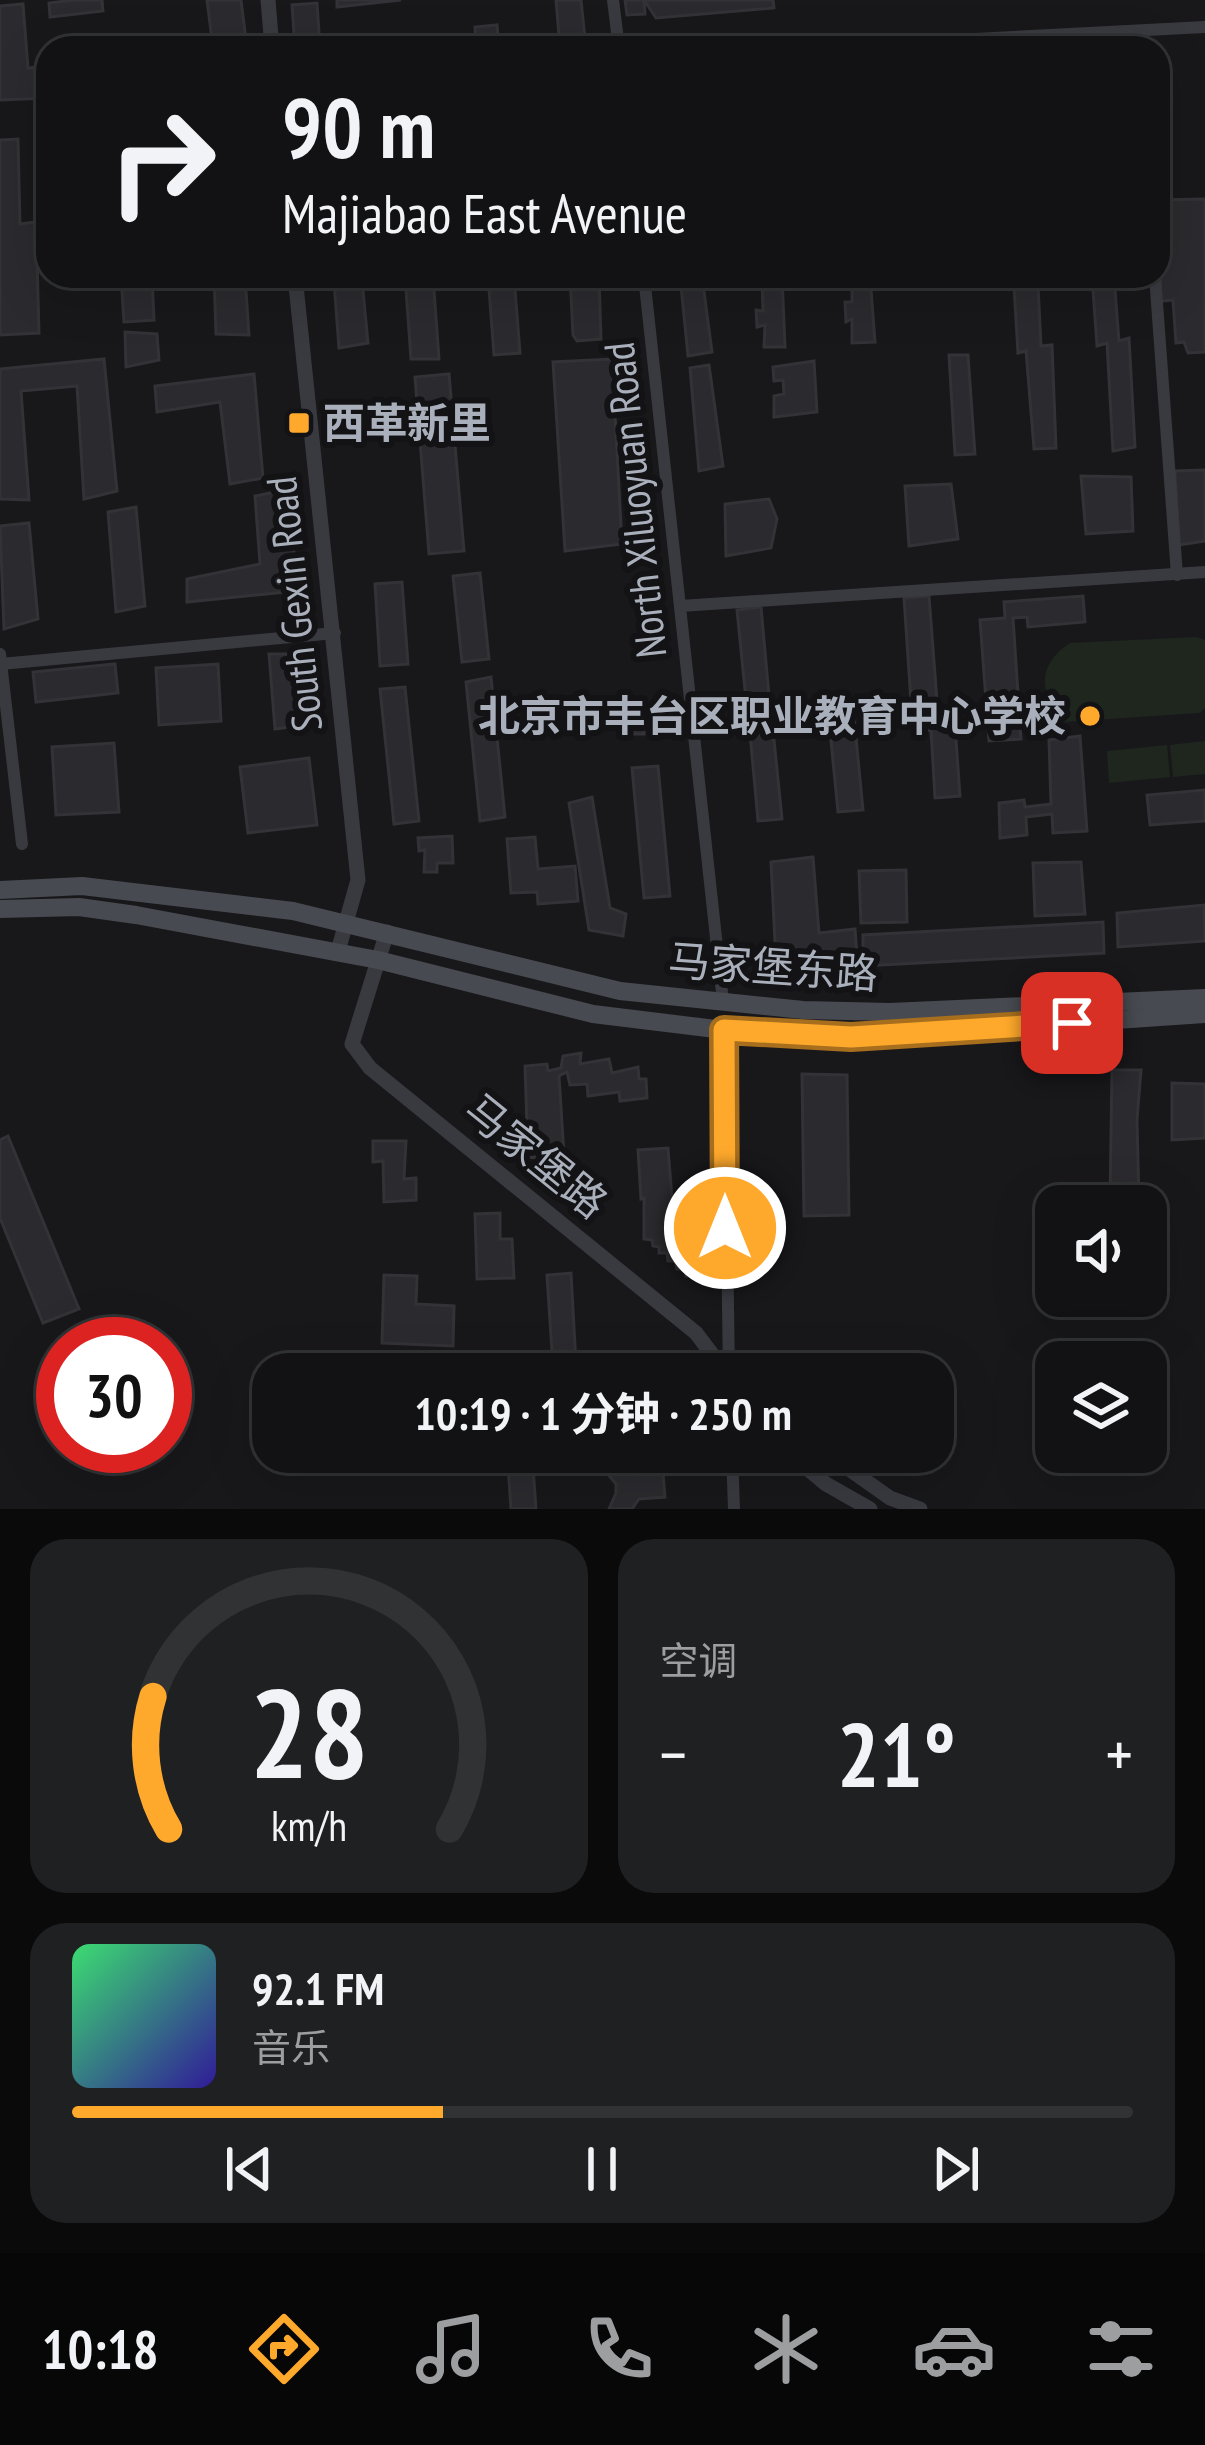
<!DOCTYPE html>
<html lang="zh">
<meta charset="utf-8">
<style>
:root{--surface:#121214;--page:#1f2022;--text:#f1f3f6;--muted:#9c9ea0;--line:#313234;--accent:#ffa92c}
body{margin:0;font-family:"PT Sans Narrow","Noto Sans SC",sans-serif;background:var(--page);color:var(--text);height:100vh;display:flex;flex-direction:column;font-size:45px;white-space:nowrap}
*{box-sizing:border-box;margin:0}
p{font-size:39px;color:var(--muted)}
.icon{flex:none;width:66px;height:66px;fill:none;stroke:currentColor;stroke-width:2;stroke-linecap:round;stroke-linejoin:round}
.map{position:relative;height:1509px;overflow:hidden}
.drawer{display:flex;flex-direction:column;gap:30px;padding:30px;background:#0a0a0b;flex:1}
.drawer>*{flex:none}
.top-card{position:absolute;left:36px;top:36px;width:1134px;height:252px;border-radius:36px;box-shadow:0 12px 48px #0002,0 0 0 3px var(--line);background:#121214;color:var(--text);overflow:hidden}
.controls{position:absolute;left:1035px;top:1185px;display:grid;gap:24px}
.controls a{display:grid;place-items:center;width:132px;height:132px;border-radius:24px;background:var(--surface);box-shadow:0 12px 48px #0002,0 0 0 3px var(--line);font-size:60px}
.speed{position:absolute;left:36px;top:1317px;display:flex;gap:24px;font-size:60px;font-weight:700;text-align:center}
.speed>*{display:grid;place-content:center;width:156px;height:156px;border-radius:50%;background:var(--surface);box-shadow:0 12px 48px #0002,0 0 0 3px var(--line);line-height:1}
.speed .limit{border:18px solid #d22;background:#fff;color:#111}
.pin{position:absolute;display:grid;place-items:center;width:102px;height:102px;color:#fff;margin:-51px;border-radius:24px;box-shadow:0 6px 18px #0006}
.me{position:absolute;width:132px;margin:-66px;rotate:0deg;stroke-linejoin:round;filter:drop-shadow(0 0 9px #0008)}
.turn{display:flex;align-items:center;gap:42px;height:252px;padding:0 48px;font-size:54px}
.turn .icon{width:156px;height:156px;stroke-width:2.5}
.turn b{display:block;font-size:84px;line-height:102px}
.big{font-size:90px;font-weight:700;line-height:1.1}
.drawer .card{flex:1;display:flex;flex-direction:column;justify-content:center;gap:18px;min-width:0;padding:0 42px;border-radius:36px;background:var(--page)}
.drawer .dial{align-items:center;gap:0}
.dial svg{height:312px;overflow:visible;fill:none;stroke:var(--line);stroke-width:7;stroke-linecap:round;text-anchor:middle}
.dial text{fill:var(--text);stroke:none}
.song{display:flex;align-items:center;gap:36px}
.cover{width:144px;height:144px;border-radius:18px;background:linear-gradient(135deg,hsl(140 70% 55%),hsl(250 70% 35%))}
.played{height:12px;border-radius:6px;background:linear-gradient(90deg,var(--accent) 35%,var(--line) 35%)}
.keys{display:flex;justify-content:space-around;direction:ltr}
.heat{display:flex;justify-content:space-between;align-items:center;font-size:66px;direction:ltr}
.drawer .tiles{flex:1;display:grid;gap:30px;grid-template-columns:1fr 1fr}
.card:last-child{grid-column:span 2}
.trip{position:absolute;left:252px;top:1353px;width:702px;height:120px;border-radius:36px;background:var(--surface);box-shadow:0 12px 48px #0002,0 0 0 3px var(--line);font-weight:700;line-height:120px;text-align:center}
.menu{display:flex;height:192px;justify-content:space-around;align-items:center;background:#070708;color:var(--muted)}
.menu .icon{width:84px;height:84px}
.menu .selected{color:var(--accent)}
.menu b{font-size:54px;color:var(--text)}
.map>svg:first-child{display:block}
</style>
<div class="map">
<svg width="1205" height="1509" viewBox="0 0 1205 1509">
<rect width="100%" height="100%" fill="#18181b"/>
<!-- green -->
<g fill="#1e261e">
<path d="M1196 637 1205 640V708L1199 713 1064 722C1039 692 1036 666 1070 643Z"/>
<polygon points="1205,741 1205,774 1173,777 1170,745"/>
<polygon points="1167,745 1170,777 1109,783 1107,751"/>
</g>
<!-- building -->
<g fill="#2b2b2f" stroke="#323237" stroke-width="3">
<polygon points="74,0 102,0 103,11 50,17 49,3"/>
<polygon points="207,0 241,0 247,48 213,48"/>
<polygon points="337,0 401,0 337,7"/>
<polygon points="556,0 581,0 586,48 560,48"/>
<polygon points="625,0 644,0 645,14 627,15"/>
<polygon points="644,0 773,0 774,8 656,18"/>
<polygon points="317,3 320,48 295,48 292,5"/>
<polygon points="23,4 28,68 47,66 48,98 0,100 0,6"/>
<polygon points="497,25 499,48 476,48 475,27"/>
<polygon points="178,35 179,48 141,48 141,36"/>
<polygon points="1045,43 1045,48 977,45"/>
<polygon points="18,139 20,224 36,222 39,333 0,335 0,140"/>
<polygon points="1205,199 1205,352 1188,353 1184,342 1176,343 1173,300 1161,301 1158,200"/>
<polygon points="121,276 152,276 154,320 124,322"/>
<polygon points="214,276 245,276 249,335 216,334"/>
<polygon points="405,276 433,276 439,359 411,359"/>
<polygon points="488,276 514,276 520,353 494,355"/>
<polygon points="570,276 599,276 601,339 577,341 573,335"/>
<polygon points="680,276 702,276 712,352 688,356"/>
<polygon points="755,276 782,276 785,347 764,347 765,325 757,327 756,310 763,311 762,281 756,282"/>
<polygon points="842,276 870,276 875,342 852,343 852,319 846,322 845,302 852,302 852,276"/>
<polygon points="1092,276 1114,276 1119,341 1129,338 1135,447 1113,451 1107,343 1097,346"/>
<polygon points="362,280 368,343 339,348 334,282"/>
<polygon points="1038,285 1041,346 1052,345 1056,448 1034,449 1026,351 1018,353 1014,287"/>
<polygon points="125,332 157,334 159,360 126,367"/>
<polygon points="949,355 968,355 975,454 955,455"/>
<polygon points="104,359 117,491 84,499 77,386 21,391 29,500 0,499 0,369"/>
<polygon points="612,359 622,544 565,551 553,362"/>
<polygon points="814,361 817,412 774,417 774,396 784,394 783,380 774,381 773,367"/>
<polygon points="709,365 723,466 699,471 690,368"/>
<polygon points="254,374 263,478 230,484 220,402 157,412 155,386"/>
<polygon points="449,374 464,551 429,554 415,377"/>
<polygon points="1205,470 1205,541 1179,545 1175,471"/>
<polygon points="1081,476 1131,477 1133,531 1086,534"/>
<polygon points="951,484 958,539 909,546 905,486"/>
<polygon points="289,489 297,591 187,602 187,579 260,564 255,496"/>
<polygon points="769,499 777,519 771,548 726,556 725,504"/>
<polygon points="136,507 145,606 116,612 108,512"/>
<polygon points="29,523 38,619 4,629 0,526"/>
<polygon points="480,573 489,659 462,662 453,576"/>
<polygon points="402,582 408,664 380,666 375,584"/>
<polygon points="929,596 939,727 955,725 960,796 935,798 931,730 913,732 904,598"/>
<polygon points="1083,596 1085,622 1028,627 1027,617 1013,618 1021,739 989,741 980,620 1005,618 1004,602"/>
<polygon points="761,607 770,707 747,710 737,610"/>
<polygon points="269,654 295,654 305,725 275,729"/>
<polygon points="115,664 118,693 36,702 33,672"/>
<polygon points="218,664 221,721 159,725 156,668"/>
<polygon points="491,677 505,817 480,821 466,682"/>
<polygon points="405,687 419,821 394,824 380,689"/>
<polygon points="643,705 644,734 633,734 632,707"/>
<polygon points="853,707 863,810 838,812 828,710"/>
<polygon points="772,720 782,819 758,821 749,722"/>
<polygon points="1080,736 1087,831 1053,833 1052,814 1026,817 1027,835 1000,838 999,803 1024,800 1025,807 1051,804 1049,740"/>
<polygon points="114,743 119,812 56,815 52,747"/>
<polygon points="309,758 317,825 248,833 240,767"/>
<polygon points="658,766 670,896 644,898 632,768"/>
<polygon points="1205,790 1205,821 1150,825 1147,795"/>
<polygon points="592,797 610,908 626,914 623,936 589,930 569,803"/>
<polygon points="452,836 453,863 437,863 437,872 424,872 425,850 419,851 418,838"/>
<polygon points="535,837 538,869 575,866 578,901 538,904 537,892 511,893 507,839"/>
<polygon points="813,857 819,933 855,929 857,955 776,962 771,862"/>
<polygon points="1081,862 1085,914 1035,916 1033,863"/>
<polygon points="906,870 907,922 861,923 859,871"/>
<polygon points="1204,905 1205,941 1118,947 1117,913"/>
<polygon points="1103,922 1104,953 863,966 863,935"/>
<polygon points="581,1053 580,1064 609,1059 612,1073 638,1067 639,1079 646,1079 647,1098 620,1101 619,1092 588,1096 587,1084 570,1085 567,1072 559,1076 564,1155 603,1190 589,1210 550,1178 551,1159 528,1157 525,1066 547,1064 548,1071 561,1068 563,1056"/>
<polygon points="1112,1070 1141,1070 1137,1120 1139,1202 1110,1202"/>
<polygon points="802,1074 847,1075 849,1215 804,1216"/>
<polygon points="1172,1083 1205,1084 1205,1138 1172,1140"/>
<polygon points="8,1136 79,1309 43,1323 0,1218 0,1140"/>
<polygon points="373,1141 406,1141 404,1179 416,1178 416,1200 384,1202 383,1161 373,1162"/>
<polygon points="668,1148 674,1223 704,1221 707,1276 686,1276 685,1269 677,1269 675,1261 668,1261 667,1253 659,1253 659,1247 653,1246 652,1240 644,1239 644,1198 641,1199 638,1150"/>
<polygon points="500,1213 500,1239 512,1239 514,1278 477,1279 475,1214"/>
<polygon points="1146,1250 1168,1252 1161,1301 1117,1299 1117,1296 1146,1296"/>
<polygon points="571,1273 576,1364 553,1367 547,1275"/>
<polygon points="384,1275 417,1276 416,1304 454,1306 453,1346 382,1343"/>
<polygon points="507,1452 532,1452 536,1509 511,1509"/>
<polygon points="618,1453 638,1475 663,1473 665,1497 639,1499 632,1509 609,1509 616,1493 616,1484 601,1466"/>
</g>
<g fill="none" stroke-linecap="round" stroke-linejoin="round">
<!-- minor -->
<g stroke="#393a40" stroke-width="12">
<polyline points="613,0 619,48"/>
<polyline points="802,48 1205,27"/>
<polyline points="644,276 723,1002"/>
<polyline points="1155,276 1177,575"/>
<polyline points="680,606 1205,572"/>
<polyline points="0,654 22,844"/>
<polyline points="1,664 335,633"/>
<polyline points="724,1030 729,1374"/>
<polyline points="732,1452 734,1509"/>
</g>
<!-- tertiary -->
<g stroke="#393a40" stroke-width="15">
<polyline points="268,0 272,48"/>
<polyline points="295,276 358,880 338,951"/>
<polyline points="387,932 352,1044 370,1068 696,1333 727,1374"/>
<polyline points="788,1452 826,1484 870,1509"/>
<polyline points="825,1452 890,1498 920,1509"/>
</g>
<!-- secondary -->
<g stroke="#474a50" stroke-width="18">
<polyline points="0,890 82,886 293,911 620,991 803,1010 890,1012 1205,998"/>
<polyline points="0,909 79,907 136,915 378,960 593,1014 724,1030 851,1038 1205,1014"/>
</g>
</g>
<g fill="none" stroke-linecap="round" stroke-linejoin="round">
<defs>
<polyline id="route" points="725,1228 724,1030 851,1037 1072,1023"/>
</defs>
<!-- route casing -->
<use href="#route" stroke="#a66e1d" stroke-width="30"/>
<!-- route -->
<use href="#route" stroke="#ffa92c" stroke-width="21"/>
</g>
<!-- markers -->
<g fill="#ffa92c" stroke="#131316" stroke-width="4.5">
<rect x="287" y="411" width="24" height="24" rx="6"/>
<circle cx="1090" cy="716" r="12"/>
</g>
<g text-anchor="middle" stroke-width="12" stroke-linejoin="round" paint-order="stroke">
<!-- poi labels -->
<g font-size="42" font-weight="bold" fill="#aab0bb" stroke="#131316" text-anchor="start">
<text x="323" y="438">西革新里</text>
<text x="1066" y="731" text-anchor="end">北京市丰台区职业教育中心学校</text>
</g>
<!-- street labels -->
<g font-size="42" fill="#aab0bb" stroke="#131316">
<text transform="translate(635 500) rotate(-96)" y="15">North Xiluoyuan Road</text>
<text transform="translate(294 604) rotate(-96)" y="15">South Gexin Road</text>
<text transform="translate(773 967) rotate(4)" y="15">马家堡东路</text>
<text transform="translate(536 1156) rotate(39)" y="15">马家堡路</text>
</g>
</g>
</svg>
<div class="controls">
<a><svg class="icon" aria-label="sound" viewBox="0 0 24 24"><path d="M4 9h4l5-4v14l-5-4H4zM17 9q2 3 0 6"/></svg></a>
<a><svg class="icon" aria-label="layers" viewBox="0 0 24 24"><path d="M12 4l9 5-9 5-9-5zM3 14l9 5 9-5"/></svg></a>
</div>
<div class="speed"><div class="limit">30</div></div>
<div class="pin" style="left:1072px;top:1023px;background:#d93025"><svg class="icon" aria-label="arrive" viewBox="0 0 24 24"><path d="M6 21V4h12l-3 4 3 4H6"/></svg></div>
<svg class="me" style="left:725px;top:1228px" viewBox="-20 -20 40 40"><circle r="17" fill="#ffa92c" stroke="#fff" stroke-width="3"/><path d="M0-11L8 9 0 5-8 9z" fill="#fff"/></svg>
<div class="trip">10:19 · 1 分钟 · 250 m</div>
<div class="top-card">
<div class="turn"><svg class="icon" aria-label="right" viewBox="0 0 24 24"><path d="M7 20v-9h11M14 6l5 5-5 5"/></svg><div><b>90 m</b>Majiabao East Avenue</div></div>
</div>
</div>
<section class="drawer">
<div class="tiles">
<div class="card dial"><svg viewBox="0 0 100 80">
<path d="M14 69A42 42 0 1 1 86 69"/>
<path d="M14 69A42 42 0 0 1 10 35" stroke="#ffa92c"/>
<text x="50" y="56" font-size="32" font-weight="700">28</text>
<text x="50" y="72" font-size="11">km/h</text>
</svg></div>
<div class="card"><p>空调</p>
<div class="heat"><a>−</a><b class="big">21°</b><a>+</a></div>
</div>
<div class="card">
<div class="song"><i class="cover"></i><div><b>92.1 FM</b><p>音乐</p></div></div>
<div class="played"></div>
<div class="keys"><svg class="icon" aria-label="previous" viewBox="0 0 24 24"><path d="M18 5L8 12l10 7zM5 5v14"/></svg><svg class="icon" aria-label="pause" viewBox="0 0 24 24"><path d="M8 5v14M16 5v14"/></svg><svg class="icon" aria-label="next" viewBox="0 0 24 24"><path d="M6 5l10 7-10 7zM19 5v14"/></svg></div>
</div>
</div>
</section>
<nav class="menu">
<b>10:18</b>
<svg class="icon selected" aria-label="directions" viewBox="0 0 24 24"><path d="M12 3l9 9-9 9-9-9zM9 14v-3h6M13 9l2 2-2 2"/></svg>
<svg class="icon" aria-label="music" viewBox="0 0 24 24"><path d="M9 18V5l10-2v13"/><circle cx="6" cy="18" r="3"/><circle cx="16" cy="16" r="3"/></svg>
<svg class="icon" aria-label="phone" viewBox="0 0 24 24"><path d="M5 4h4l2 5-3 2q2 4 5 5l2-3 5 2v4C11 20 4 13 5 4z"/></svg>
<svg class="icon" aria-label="climate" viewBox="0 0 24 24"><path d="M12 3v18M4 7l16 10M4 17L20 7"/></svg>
<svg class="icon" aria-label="car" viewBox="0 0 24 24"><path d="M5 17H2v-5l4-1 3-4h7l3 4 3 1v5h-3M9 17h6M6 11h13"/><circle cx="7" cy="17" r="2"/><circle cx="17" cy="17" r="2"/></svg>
<svg class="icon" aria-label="filters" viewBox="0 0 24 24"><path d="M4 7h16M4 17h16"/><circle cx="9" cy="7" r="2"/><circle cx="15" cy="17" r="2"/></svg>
</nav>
